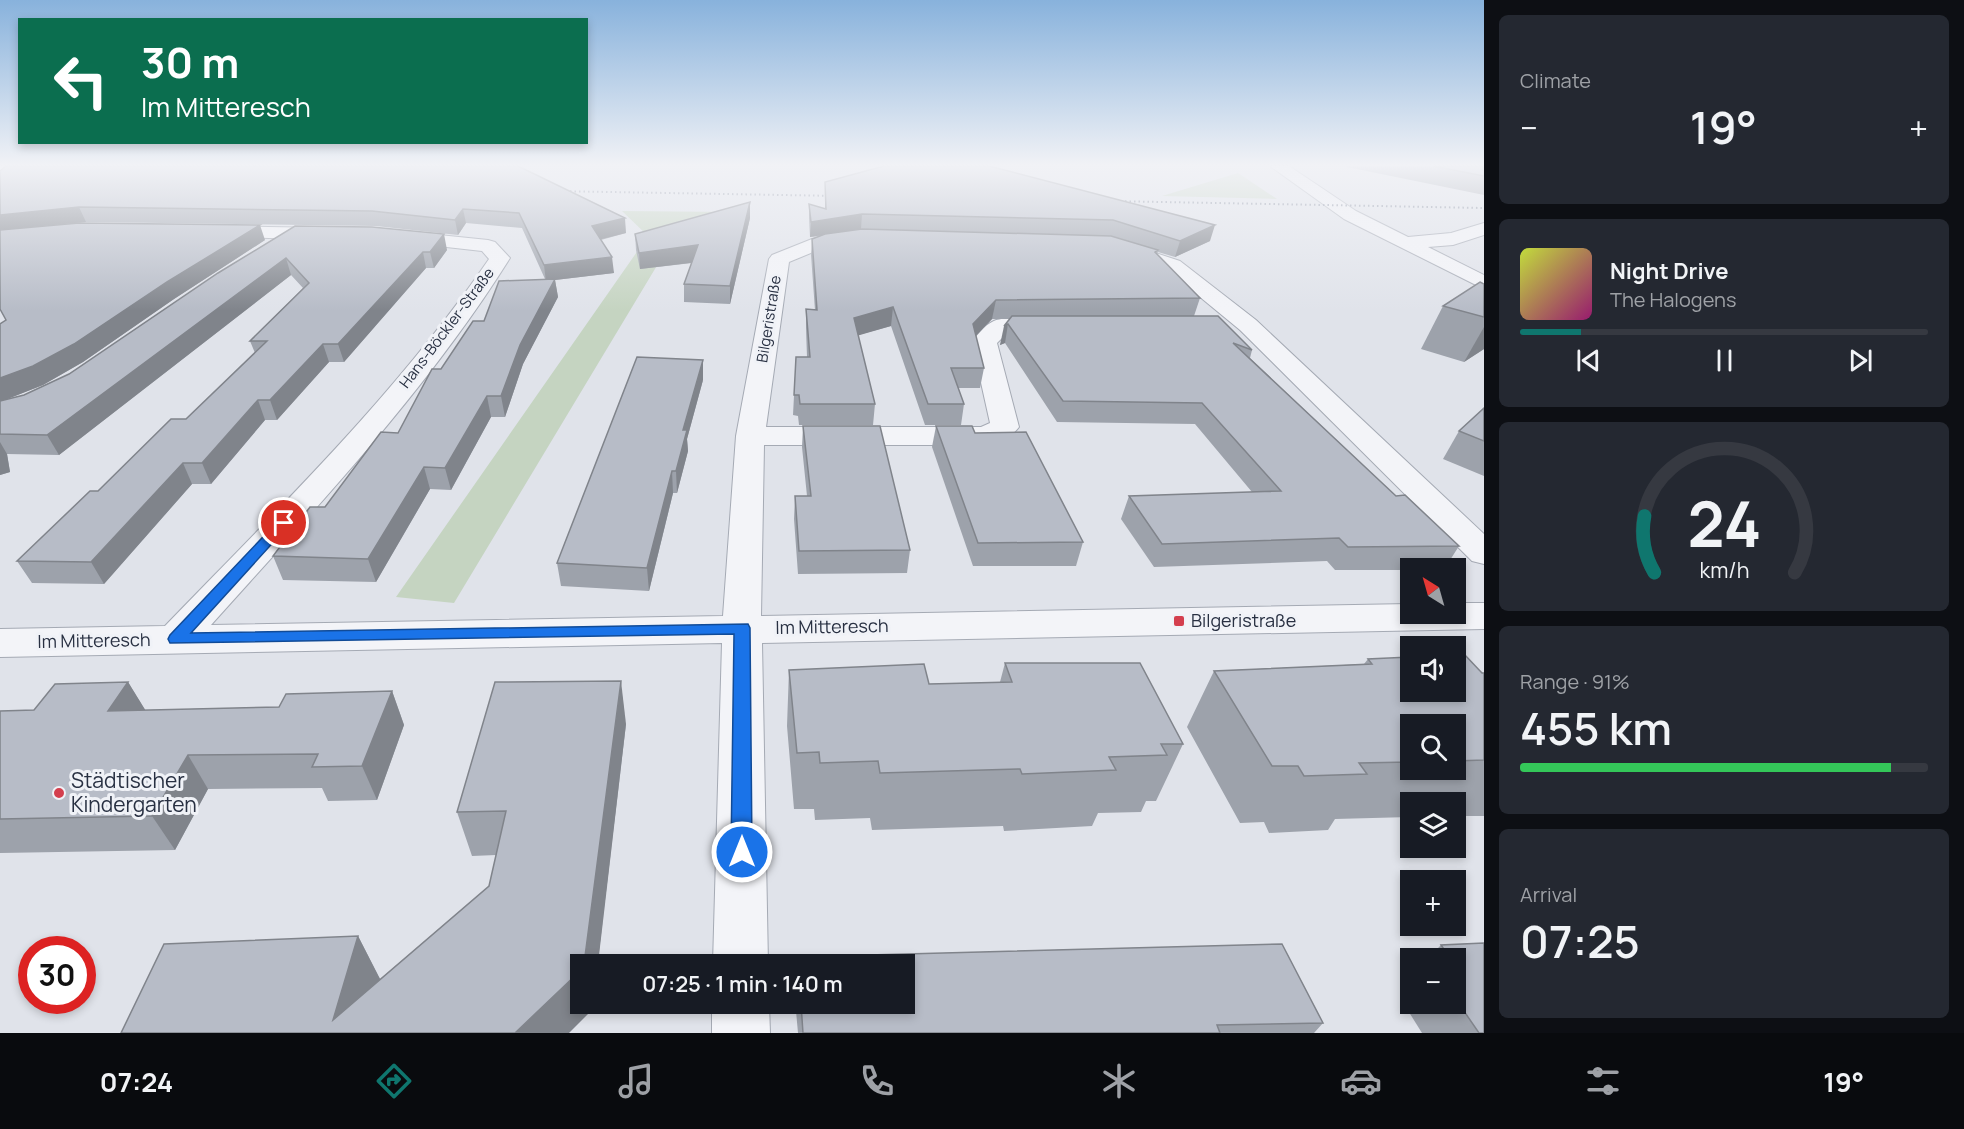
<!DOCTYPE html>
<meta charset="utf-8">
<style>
:root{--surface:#171b24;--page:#242831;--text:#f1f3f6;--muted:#9ea1a6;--line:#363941;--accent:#0f766e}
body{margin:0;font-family:Manrope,sans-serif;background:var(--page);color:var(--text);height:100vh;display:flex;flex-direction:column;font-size:22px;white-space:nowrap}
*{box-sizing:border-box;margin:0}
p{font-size:20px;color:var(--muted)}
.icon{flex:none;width:33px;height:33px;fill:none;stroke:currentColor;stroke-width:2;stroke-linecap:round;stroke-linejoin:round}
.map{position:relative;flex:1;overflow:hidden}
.panel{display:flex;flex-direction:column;gap:15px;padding:15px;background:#0d0f14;width:480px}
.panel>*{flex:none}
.top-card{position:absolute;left:18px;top:18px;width:570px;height:126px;border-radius:0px;box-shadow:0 3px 9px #0003;background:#0b6e4f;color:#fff;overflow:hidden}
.needle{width:39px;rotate:323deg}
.tools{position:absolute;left:1400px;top:558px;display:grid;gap:12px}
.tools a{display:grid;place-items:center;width:66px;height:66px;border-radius:0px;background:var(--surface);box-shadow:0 3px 9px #0003;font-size:30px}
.speed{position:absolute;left:18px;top:936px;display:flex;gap:12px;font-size:30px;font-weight:700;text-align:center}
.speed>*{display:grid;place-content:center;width:78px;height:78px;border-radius:50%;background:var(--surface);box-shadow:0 3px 9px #0003;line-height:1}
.speed .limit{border:9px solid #d22;background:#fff;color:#111}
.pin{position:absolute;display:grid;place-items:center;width:51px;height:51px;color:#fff;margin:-26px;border:3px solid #fff;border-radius:50%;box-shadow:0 2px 6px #0007}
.me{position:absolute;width:66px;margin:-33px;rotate:0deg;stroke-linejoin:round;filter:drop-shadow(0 0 4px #0008)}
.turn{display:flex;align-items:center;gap:21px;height:126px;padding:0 24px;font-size:27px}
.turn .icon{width:78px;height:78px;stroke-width:2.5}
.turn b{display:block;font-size:42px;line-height:51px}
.big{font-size:45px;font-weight:600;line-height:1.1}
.panel .card{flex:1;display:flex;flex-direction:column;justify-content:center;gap:9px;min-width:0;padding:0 21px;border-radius:9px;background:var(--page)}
.panel .dial{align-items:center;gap:0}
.dial svg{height:156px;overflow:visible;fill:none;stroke:var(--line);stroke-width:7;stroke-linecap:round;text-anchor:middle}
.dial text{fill:var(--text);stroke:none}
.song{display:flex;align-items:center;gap:18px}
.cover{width:72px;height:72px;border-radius:9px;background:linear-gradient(135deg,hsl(70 70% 55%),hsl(320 70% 35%))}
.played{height:6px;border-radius:3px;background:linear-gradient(90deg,var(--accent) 15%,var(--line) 15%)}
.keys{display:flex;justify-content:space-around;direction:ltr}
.heat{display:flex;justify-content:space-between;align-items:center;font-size:33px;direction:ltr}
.charge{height:9px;border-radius:4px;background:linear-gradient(90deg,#34c759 91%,var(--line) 0)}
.trip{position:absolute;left:570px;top:954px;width:345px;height:60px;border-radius:0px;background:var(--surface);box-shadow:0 3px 9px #0003;font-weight:600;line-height:60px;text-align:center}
.dock{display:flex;height:96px;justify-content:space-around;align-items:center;background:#090b0e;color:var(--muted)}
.dock .icon{width:42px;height:42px}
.dock .active{color:var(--accent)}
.dock b{font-size:27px;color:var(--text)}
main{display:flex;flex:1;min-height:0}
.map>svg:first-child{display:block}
</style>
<main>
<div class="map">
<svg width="1484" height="1033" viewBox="0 0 1484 1033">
<rect width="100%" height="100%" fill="#e0e3ea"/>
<!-- green -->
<g fill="#c5d4c1">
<polygon points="1238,173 1277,199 1162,196"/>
<polygon points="622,211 734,212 673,239 454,603 396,597 648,236"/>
</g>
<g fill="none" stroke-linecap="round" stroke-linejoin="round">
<defs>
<g id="minor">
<polygon points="0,166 17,166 0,173"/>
<polygon points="1270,166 1289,166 1356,211 1408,237 1451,233 1484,223 1484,235 1453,245 1428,247 1484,275 1484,289 1344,219"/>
<polygon points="217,226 328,228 337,234 328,240 210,236 208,232"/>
<path d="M400 231 488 240 495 242 510 258C426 392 316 508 211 625L723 616 736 436 769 259 772 255 812 239 855 232 862 234 865 238 862 242 823 248 789 262 766 427H981L990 423 972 342C977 335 984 326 992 322 1002 315 1045 318 1057 321L1061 326 1057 331 1007 333 997 343 1019 427C1012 437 998 442 986 445H764L761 616 1410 604V614H1455V603H1484V629L762 643 768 964H713L722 643 0 657V629L165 626C278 509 397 394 489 259L482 251 393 241 390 237Z"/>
<polygon points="1122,242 1180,261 1256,320 1484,534 1484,564 1472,561 1240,330 1166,269 1115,252 1112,248"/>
<polygon points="712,1004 769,1004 770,1033 712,1033"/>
</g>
</defs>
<!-- minor casing -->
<use href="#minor" stroke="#a5aab4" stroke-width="2"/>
<!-- minor -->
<use href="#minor" fill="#f3f4f8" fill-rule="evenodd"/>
<!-- rail -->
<g stroke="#798294" stroke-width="2" stroke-dasharray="1.5 3" stroke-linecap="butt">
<polyline points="552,191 840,196"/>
<polyline points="1107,201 1484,208"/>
</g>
</g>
<!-- wall -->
<g fill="#9da2ab" fill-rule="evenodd">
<polygon points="518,166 626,233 601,240 614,273 555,280 558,297 523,364 505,417 491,417 451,490 430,489 376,582 283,580 273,556 325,507 398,433 441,369 484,321 545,279 522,228 466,223 458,235 376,226 86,222 13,229 265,240 174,299 83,362 43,385 7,399 24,395 69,374 295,226 447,250 434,268 426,268 344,362 329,362 277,420 265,420 211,484 192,484 104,584 32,583 17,561 98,491 186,419 255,353 250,341 303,288 291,275 59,455 7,454 10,472 0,475 0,324 6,320 0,171"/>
<path d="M884 166 1210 241 1175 257 1158 252 1157 254 1200 298 1194 316 1252 350 1250 358 1396 496 1459 546 1445 568H1410V570H1335L1327 561 1154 567 1121 519 1129 496 1252 492 1195 424 1057 422 1005 343 1000 345 1010 319H992L976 336 984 368 980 388H958L964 404 961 425H925L891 326 858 335 875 404 873 425H799L798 416 793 415 796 357H807L806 328V309L815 310 811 255 812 239 820 236 810 237 809 219V204L825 209V182ZM861 229 1109 236 850 231Z"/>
<polygon points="1342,166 1484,166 1484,195"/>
<polygon points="750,218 730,304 684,302 684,284 692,263 640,269 636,250 635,234"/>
<polygon points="1484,284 1484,349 1464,362 1421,349 1443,306"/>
<polygon points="703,380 687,439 688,451 677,493 673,493 649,591 561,586 557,563"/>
<polygon points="1484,408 1484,476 1443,459 1459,431"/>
<polygon points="803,426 910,550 907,573 798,574 794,519 795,496 807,496 802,447"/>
<polygon points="936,426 975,433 1083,542 1076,566 973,566 932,447"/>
<path d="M1368 659 1484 673V816H1455V802H1410V817L1335 819 1328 830 1269 833 1264 822 1240 823 1187 727 1214 671 1364 664ZM1410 724H1455V770H1410Z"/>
<polygon points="1005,663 1183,744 1156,801 1146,801 1141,812 1098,813 1092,826 1004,831 1003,826 872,830 870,818 815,820 814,809 794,809 787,726 789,670 929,684 1000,682"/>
<polygon points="128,682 145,710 279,707 392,691 404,725 377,800 328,801 322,788 208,789 175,850 0,853 0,711 34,710"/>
<polygon points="626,724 592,1010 121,1033 358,936 380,979 379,980 489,886 496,855 472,856 457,812"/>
<polygon points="1484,943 1484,1033 1422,1033 1407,1009 1413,1004 1455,1004 1455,958 1428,958 1441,945"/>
<polygon points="1282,944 1323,1023 1314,1033 798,1033 796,1011 797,1004 904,1004 904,964 830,964 831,956"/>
</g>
<!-- shaded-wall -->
<g fill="#80848b">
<polygon points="750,202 750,218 730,304 730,286"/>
<polygon points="79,207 86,222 0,230 0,215"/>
<polygon points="463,209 466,223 458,235 455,220"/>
<polygon points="862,214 861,229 810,237 811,222"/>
<polygon points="625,218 626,233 594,241 592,226"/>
<polygon points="260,225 265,240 174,299 83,362 43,385 0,402 0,378 167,282"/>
<polygon points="1215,225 1210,241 1175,257 1180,241"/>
<polygon points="444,234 447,250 434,268 430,252"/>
<polygon points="698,245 698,262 640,269 639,253"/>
<polygon points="423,252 426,268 344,362 338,344"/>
<polygon points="612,257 614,273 555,280 558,297 523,364 505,417 501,396 520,345 546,282 544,265"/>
<polygon points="286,258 291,275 59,455 47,435"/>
<polygon points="996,300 992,319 970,342 973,324"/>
<polygon points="893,307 891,326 853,337 854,318"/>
<polygon points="1008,324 1005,343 1000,345 1004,326"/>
<polygon points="1484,327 1484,349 1464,362"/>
<polygon points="323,344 329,362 277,420 270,400"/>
<polygon points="703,360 703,380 687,439 688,451 677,493 676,471 683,430"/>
<polygon points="487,396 491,417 451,490 445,468"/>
<polygon points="258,400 265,420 211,484 202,463"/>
<polygon points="0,442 7,454 10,472 0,475"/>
<polygon points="183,463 192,484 104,584 91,562"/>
<polygon points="424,467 430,489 376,582 368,559"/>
<polygon points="672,471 673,493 649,591 647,568"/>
<polygon points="621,681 626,724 598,964 584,964"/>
<polygon points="128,682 149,716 108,711"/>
<polygon points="392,691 404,725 377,800 362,766"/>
<polygon points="188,755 208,789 175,850 152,816"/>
<polygon points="358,936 380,979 365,1033 333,1020"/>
<polygon points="580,971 580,1004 593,1004 592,1010 569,1033 515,1033"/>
</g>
<!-- building -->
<g fill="#b7bcc7" stroke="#80848b" stroke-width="1.5">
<polygon points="6,166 518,166 625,218 592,226 612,257 544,265 519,213 463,209 455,220 372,211 79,207 0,215 0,171"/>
<polygon points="884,166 989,166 1215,225 1180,241 1113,220 862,214 811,222 809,204 826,209 825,182"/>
<polygon points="1433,166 1483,166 1482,170 1484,171 1484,176"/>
<polygon points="750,202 730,286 684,284 698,245 639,253 635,234"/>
<polygon points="79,223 260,225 167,282 74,344 33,366 0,378 0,324 6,320 0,309 0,230"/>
<polygon points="295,226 372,227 444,234 430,252 423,252 338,344 323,344 270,400 258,400 202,463 183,463 91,562 17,561 90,491 98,491 171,419 186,419 267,341 250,341 309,283 286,258 47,435 0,434 0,401 24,395 69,374 218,273"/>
<polygon points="862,229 1111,236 1158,250 1155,252 1200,298 996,300 973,324 984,368 951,368 964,404 928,404 893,307 854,318 875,404 800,404 799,395 794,395 796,357 810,357 806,309 817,310 812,239 825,234"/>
<polygon points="555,279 520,345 501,396 487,396 445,468 424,467 368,559 273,556 310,507 325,507 381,432 398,433 432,369 441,369 473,321 484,321 499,281"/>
<polygon points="1480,282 1484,284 1484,317 1443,306"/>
<polygon points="1012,316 1218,316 1252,350 1233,343 1396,496 1405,495 1459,546 1348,547 1339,538 1162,544 1129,496 1281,491 1202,403 1063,401 1008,324 1004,326"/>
<polygon points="637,357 703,360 683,430 687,430 676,471 672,471 647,568 557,563"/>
<polygon points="1484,408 1484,441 1459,431"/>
<polygon points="803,426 880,426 910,550 799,551 795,496 811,496"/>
<polygon points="936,426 972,426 975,433 1026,432 1083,542 978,543"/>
<polygon points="1464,654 1482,673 1484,673 1484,760 1455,761 1455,724 1410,724 1410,762 1359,763 1367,774 1304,776 1298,766 1272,766 1214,671 1372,664 1368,659 1410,657 1410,692 1455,692 1455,655"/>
<polygon points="1005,663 1140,663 1183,744 1161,744 1167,755 1109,757 1116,770 1022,774 1020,769 880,773 878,761 820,763 819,752 797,753 789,670 924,664 929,684 1012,682"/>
<polygon points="621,681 584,964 580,964 580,971 515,1033 121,1033 164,944 358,936 333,1020 489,886 506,811 457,812 495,682"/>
<polygon points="128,682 108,711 279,707 286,694 392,691 362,766 312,767 318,754 188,755 152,816 0,819 0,711 34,710 55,684"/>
<polygon points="1484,943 1484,1033 1479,1033 1455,998 1455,976 1462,976 1455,966 1455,958 1450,958 1441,945"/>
<polygon points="1282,944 1323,1023 1217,1025 1220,1033 803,1033 801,1004 904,1004 904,964 832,964 831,956"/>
</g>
<!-- sky -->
<linearGradient id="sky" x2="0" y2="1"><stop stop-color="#88b2dc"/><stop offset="0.53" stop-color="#f1f2f6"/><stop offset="1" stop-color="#f1f2f6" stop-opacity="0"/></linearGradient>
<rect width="1484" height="311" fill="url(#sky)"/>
<!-- route -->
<polygon fill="#1a73e8" stroke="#114b97" stroke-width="1.5" points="284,519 290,523 288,526 191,633 748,624 750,628 752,852 749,859 742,862 734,859 731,852 734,634 170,643 168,639 170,635 279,520"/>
<!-- markers -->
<g fill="#d43f4e" stroke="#f0f2f7" stroke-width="2">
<rect x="1173" y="615" width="12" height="12" rx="3"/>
<circle cx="59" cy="793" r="6"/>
</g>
<g text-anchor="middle" stroke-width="6" stroke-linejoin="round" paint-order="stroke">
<!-- far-street labels -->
<g font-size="15" fill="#283042" stroke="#f0f2f7">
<text transform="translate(769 319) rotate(-81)" y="5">Bilgeristraße</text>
<text transform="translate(447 328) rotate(-53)" y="5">Hans-Böckler-Straße</text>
</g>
<!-- poi labels -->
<g font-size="18" fill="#283042" stroke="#f0f2f7" text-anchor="start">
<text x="1191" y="627">Bilgeristraße</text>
</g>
<!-- street labels -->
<g font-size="18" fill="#283042" stroke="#f0f2f7">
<text transform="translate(832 627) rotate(-1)" y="6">Im Mitteresch</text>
<text transform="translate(94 641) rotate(-1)" y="6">Im Mitteresch</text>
</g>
<!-- near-poi labels -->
<g font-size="21" fill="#283042" stroke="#f0f2f7" text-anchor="start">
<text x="71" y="788">Städtischer<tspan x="71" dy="24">Kindergarten</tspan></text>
</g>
</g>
</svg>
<div class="tools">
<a><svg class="needle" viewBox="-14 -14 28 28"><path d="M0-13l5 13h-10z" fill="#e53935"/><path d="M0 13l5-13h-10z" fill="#9ea1a6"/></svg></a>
<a><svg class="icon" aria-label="sound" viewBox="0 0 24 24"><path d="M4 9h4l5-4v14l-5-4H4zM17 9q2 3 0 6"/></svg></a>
<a><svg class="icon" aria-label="search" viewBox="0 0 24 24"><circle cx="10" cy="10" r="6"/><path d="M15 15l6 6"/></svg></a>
<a><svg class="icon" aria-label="layers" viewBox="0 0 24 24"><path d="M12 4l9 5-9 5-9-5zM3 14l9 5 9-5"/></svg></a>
<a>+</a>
<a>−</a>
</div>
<div class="speed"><div class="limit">30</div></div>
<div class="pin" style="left:284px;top:523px;background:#d93025"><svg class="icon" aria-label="arrive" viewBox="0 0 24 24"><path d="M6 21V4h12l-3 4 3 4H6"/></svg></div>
<svg class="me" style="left:742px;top:852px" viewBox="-20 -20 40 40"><circle r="17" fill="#1a73e8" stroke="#fff" stroke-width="3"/><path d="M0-11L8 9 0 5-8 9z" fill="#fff"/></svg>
<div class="trip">07:25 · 1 min · 140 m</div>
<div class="top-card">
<div class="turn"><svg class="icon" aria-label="left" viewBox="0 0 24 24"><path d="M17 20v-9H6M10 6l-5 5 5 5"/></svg><div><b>30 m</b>Im Mitteresch</div></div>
</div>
</div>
<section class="panel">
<div class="card"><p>Climate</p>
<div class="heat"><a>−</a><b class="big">19°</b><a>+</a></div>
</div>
<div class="card">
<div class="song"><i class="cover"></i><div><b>Night Drive</b><p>The Halogens</p></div></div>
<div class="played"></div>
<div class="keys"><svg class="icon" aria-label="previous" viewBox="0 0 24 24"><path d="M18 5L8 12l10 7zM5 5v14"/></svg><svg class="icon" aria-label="pause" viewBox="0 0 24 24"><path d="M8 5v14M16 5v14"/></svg><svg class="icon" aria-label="next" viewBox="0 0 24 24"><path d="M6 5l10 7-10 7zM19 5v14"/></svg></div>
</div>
<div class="card dial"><svg viewBox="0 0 100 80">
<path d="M14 69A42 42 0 1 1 86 69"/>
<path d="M14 69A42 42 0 0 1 9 40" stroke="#0f766e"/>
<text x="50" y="56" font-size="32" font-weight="700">24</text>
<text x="50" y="72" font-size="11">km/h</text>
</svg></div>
<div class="card"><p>Range · 91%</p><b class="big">455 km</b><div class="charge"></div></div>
<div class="card"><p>Arrival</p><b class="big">07:25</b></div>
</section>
</main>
<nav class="dock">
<b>07:24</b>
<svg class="icon active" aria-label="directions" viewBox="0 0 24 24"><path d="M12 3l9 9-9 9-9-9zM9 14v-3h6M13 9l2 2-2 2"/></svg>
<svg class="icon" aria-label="music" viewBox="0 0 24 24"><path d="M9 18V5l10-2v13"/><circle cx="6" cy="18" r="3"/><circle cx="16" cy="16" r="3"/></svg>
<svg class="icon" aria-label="phone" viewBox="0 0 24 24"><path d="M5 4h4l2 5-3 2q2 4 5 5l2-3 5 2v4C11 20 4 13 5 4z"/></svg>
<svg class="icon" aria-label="climate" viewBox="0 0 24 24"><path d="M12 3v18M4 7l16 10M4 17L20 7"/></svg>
<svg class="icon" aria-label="car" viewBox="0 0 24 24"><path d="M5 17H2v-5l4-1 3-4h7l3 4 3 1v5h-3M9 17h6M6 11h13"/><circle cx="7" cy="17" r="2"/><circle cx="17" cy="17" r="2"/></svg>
<svg class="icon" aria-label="filters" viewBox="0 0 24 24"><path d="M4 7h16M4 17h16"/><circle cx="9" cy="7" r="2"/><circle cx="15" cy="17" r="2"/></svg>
<b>19°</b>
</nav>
